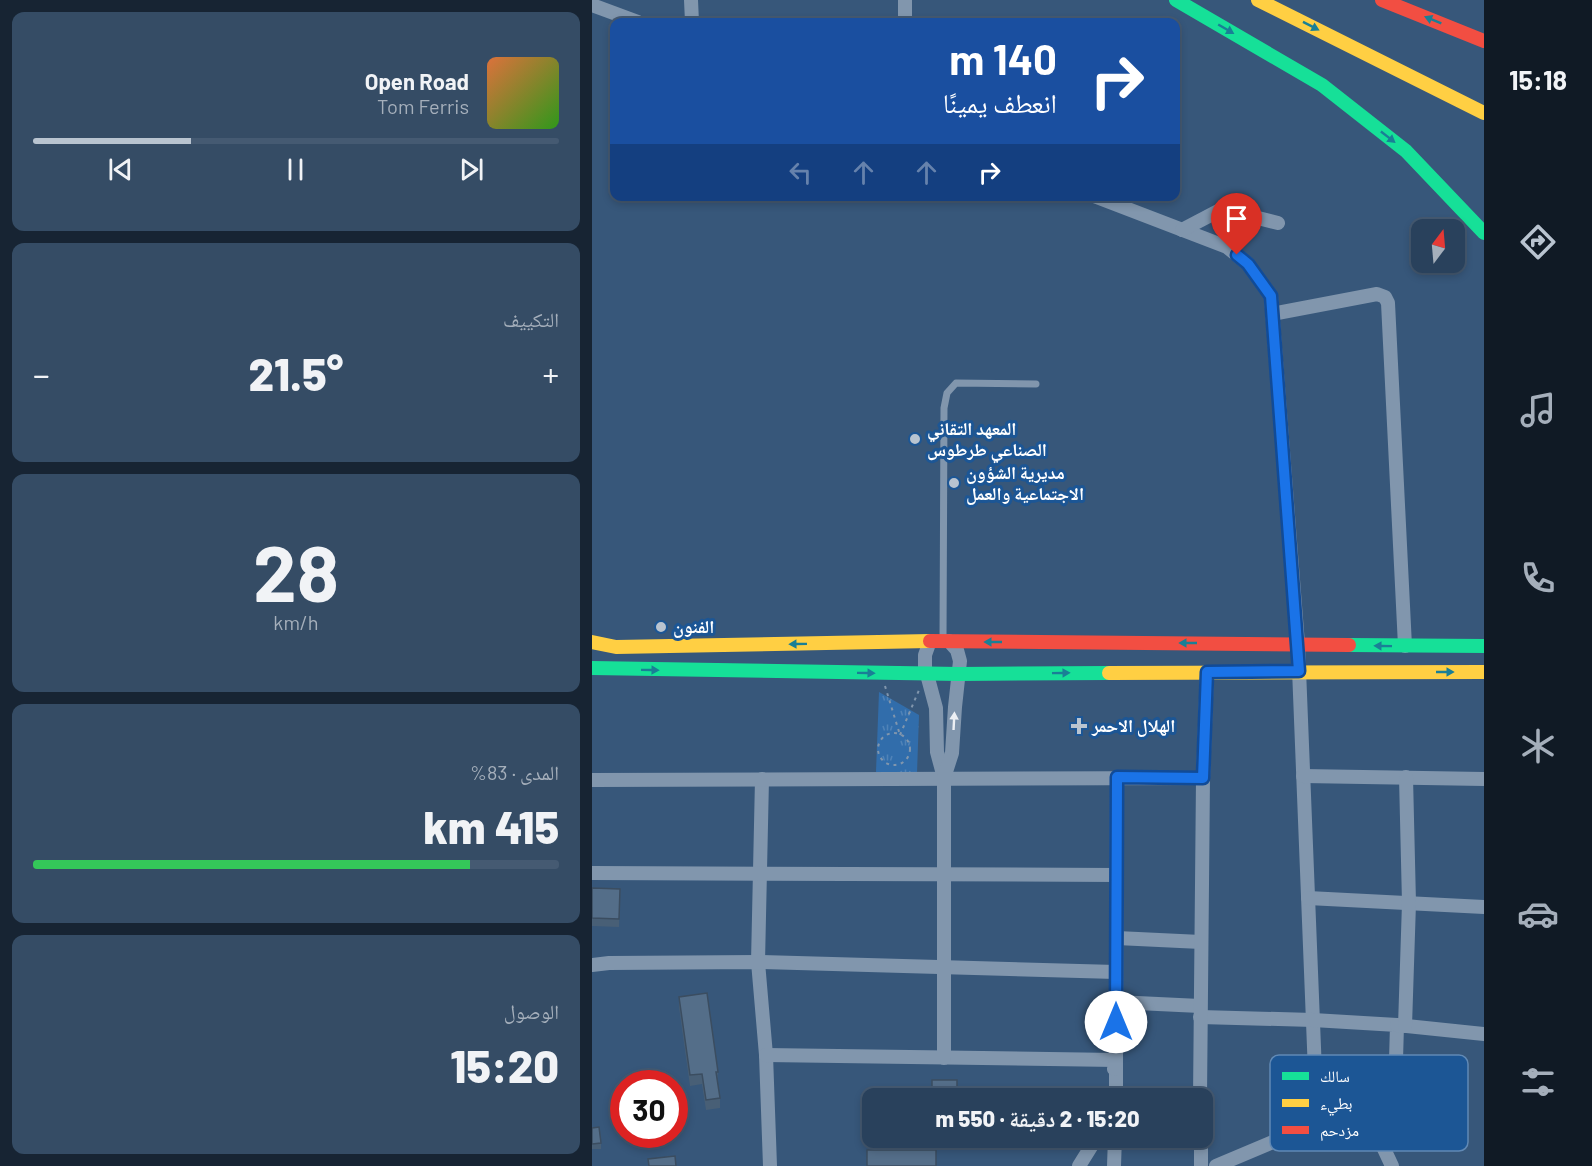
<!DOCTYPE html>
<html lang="ar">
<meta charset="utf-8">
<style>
:root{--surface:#29415c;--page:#354c65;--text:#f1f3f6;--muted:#a5afbb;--line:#455a72;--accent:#b9c4d0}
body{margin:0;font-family:Barlow,"Noto Naskh Arabic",sans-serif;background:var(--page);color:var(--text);direction:rtl;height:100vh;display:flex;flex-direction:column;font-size:22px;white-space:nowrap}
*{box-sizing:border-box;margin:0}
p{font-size:20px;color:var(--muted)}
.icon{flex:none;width:33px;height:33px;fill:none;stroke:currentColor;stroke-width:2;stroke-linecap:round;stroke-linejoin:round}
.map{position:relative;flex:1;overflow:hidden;direction:ltr}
.sheet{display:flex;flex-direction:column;gap:12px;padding:12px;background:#172433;width:592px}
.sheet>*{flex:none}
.guide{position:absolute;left:18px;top:18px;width:570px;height:183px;border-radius:12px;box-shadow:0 3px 9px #0003,0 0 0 2px var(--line);direction:rtl;background:#1a4fa0;color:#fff;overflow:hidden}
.needle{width:39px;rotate:16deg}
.controls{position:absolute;left:819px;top:219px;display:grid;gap:12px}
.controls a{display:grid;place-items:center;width:54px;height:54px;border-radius:12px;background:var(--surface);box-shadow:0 3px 9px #0003,0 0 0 2px var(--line);font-size:30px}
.speed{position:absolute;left:18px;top:1070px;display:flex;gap:12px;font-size:30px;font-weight:700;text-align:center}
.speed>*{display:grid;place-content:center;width:78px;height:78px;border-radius:50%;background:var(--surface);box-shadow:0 3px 9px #0003,0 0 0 2px var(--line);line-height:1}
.speed .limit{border:9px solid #d22;background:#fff;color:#111}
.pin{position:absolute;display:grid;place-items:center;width:51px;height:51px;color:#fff;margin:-62px -26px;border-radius:50% 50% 50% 0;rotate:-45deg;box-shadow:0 0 6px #0007}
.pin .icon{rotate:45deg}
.me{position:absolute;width:66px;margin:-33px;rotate:0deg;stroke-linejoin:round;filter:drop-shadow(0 0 4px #0008)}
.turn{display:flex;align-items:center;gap:21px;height:126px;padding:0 24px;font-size:27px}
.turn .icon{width:78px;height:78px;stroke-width:2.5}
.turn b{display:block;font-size:42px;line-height:51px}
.lanes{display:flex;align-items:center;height:57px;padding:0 24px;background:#0003;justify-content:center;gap:30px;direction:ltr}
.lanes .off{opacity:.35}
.big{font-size:45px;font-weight:800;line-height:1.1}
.sheet .tile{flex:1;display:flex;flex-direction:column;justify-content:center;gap:9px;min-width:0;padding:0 21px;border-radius:12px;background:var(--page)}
.sheet .dial{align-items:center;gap:0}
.dial b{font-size:78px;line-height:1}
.song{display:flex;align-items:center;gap:18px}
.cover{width:72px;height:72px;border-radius:9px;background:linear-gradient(135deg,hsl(20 70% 55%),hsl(110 70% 35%))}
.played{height:6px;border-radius:3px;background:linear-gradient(90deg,var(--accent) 30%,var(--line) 30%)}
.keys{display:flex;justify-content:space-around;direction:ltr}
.heat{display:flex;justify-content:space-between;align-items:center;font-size:33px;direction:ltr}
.charge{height:9px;border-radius:4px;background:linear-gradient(90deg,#34c759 83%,var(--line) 0)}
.trip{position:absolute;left:270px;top:1088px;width:351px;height:60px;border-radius:12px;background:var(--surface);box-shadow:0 3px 9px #0003,0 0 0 2px var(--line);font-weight:800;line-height:60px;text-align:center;direction:rtl}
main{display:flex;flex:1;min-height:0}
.menu{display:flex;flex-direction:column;width:108px;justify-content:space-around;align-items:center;background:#101a25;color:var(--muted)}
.menu .icon{width:42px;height:42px}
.menu .selected{color:var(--accent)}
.menu b{font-size:27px;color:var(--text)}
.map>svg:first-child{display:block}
</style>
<main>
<nav class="menu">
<b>15:18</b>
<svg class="icon selected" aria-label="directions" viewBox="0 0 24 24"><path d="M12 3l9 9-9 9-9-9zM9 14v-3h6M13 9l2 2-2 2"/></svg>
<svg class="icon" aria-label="music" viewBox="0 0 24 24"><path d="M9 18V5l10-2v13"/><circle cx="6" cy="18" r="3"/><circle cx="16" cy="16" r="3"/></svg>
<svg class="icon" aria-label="phone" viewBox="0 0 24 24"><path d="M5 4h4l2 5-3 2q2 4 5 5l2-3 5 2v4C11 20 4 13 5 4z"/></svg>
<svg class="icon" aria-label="climate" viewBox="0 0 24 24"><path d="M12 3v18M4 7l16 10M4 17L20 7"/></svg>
<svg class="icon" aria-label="car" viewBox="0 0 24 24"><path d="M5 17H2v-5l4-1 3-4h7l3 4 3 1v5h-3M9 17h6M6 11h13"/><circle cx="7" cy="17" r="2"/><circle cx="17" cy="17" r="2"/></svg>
<svg class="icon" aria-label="filters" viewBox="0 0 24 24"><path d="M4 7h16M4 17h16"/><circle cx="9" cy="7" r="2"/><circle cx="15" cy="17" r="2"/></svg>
</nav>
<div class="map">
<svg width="892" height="1166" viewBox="0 0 892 1166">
<defs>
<pattern id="park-tufts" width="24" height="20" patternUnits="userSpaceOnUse" patternTransform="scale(1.5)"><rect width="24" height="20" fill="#316dab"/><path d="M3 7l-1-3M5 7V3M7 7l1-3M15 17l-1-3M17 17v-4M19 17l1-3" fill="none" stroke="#5083b8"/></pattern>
</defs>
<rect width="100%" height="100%" fill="#37577a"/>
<!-- park -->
<polygon fill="url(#park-tufts)" points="287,692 327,715 325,773 284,772"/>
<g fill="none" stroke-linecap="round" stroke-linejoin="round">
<!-- path -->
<g stroke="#8196ad" stroke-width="2" stroke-dasharray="3 4.5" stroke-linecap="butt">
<polyline points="293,686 308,735"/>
<circle cx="302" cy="749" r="16"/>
<polyline points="308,735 327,690"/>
</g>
<!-- lane -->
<polyline stroke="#8196ad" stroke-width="7" points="351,641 352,408 355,393 364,383 444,384"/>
<!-- street -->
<g stroke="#8196ad" stroke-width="14">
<polyline points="99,0 100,22"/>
<polyline points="313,0 313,22"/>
<polyline points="0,5 46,22"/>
<polyline points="502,196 635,247 656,264 679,296 706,644 725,1123"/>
<polyline points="590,230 630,209 686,223"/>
<polyline points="680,314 785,294 793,297 796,303 813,646"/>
<polyline points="338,641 333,655 333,667 344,708 345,752 352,778"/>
<polyline points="711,776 892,779"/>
<polyline points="170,779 166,962 174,1055 178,1166"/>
<polyline points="0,780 611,778"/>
<polyline points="0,873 525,875"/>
<polyline points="716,898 892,907"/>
<polyline points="525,938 609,942"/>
<polyline points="0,965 17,963 166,962 524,972"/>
<polyline points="524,1002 608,1006"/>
<polyline points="608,1017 721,1020 805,1025 804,1060 771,1104 624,1166"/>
<polyline points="805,1025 892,1034"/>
<polyline points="813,1026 817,903 814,777"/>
<polyline points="174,1055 524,1060 524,1098"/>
<polyline points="352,1058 352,778 360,753 363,707 368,661 365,650 357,641"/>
<polyline points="522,1069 524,1060 525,778"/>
<polyline points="608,1098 611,778 615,672"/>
<polyline points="771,1104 800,1166"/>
<polyline points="609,1137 609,1166"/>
<polyline points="487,1166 505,1137"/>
<polyline points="522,1166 523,1137"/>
</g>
<!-- fast -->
<g stroke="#16e098" stroke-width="14">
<polyline points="584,0 730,85 814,151 892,233"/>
<polyline points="757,645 892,646"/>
<polyline points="0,668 367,674 517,673"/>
</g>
<!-- slow -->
<g stroke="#ffcf43" stroke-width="14">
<polyline points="666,0 892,113"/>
<polyline points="0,642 24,647 338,641"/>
<polyline points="517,673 892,672"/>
</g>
<!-- jam -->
<g stroke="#f24e42" stroke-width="14">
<polyline points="790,0 892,41"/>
<polyline points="338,641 757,645"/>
</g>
</g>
<!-- wall -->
<g fill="#485f76">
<polygon points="0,888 28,889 27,927 0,926"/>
<polygon points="87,997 126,1072 125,1082 128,1098 128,1108 114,1110 110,1084 98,1086 87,1007"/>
<polygon points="0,1128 9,1143 9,1149 0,1149"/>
<polygon points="341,1137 366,1137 366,1147 341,1148"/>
</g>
<!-- building -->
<g fill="#546e89" stroke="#3b4d60" stroke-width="1.5">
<polygon points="0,888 28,889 27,919 0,918"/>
<polygon points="115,993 126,1072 124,1072 128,1098 114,1100 110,1074 98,1075 87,997"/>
<rect x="340" y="1080" width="25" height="18"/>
<polygon points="7,1127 9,1143 0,1144 0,1128"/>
<rect x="341" y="1137" width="25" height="2"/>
<rect x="275" y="1150" width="69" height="16"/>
<polygon points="83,1156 84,1166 57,1166 56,1159"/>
</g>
<!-- one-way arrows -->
<defs><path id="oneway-solid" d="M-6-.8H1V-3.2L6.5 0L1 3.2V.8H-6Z" transform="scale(1.5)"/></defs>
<g fill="#1a7f96">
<use href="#oneway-solid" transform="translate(841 20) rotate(-158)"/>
<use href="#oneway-solid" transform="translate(719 26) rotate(27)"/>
<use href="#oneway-solid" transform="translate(634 29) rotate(30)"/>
<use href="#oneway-solid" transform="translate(796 137) rotate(38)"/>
<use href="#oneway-solid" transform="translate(401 642) rotate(-180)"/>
<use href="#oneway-solid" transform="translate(596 643) rotate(-180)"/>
<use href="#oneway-solid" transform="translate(206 644) rotate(179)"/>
<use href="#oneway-solid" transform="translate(791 646) rotate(-179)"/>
<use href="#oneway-solid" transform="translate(58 670) rotate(1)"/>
<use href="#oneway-solid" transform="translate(853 672)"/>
<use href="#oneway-solid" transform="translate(274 673) rotate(1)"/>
<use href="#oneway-solid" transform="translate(469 673) rotate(-1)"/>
</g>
<use fill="#eceff3" href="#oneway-solid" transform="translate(362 721) rotate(-87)"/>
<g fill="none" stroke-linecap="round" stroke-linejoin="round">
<defs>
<polyline id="route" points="524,1022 525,777 611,778 615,672 707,671 679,296 656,264 645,255"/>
</defs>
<!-- route casing -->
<use href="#route" stroke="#114b97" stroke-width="15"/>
<!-- route -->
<use href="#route" stroke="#1a73e8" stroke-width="10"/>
</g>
<!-- markers -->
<g fill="#b9c4d0" stroke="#1c5695" stroke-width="2">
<circle cx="323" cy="439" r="6"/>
<circle cx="362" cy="483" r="6"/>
<circle cx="69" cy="627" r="6"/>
<path d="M484 717h6v6h6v6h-6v6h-6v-6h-6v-6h6z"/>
</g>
<g text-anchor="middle" stroke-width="6" stroke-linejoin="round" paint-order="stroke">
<!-- poi labels -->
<g font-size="18" font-weight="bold" fill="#fff" stroke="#1c5695" text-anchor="start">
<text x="335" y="435">المعهد التقاني<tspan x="335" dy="21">الصناعي طرطوس</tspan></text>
<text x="374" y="479">مديرية الشؤون<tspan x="374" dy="21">الاجتماعية والعمل</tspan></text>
<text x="81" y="633">الفنون</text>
<text x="500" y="732">الهلال الاحمر</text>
</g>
</g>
<!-- legend -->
<rect x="678" y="1055" width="198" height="96" rx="9" fill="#1c5695" stroke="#6089b5" stroke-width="1.5"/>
<rect x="690" y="1072" width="27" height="8" fill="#16e098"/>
<rect x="690" y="1099" width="27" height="8" fill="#ffcf43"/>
<rect x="690" y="1126" width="27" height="8" fill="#f24e42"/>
<g font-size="16" fill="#fff">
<text x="728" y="1082">سالك</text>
<text x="728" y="1109">بطيء</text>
<text x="728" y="1136">مزدحم</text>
</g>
</svg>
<div class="controls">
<a><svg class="needle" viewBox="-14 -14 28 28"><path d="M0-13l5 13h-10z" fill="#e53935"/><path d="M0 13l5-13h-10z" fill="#a5afbb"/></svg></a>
</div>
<div class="speed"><div class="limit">30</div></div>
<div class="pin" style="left:645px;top:255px;background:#d93025"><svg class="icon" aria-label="arrive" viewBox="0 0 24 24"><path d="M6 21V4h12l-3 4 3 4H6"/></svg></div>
<svg class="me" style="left:524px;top:1022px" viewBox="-20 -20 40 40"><circle r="19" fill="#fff"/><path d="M0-13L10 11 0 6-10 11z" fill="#1a73e8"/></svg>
<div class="trip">15:20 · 2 دقيقة · 550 m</div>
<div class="guide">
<div class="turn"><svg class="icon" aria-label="right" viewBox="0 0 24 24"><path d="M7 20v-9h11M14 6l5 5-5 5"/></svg><div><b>140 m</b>انعطف يمينًا</div></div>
<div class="lanes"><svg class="icon off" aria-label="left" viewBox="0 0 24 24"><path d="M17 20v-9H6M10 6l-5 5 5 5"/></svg><svg class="icon off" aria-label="ahead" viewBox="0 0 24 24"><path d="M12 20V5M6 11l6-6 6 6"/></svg><svg class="icon off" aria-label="ahead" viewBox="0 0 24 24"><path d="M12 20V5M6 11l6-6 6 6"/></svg><svg class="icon" aria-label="right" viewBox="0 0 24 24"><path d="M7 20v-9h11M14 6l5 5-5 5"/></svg></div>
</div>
</div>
<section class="sheet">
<div class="tile">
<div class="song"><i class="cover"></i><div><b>Open Road</b><p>Tom Ferris</p></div></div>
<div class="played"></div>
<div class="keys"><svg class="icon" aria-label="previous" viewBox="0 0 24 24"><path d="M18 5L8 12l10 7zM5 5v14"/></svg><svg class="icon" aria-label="pause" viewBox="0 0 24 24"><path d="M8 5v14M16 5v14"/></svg><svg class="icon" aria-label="next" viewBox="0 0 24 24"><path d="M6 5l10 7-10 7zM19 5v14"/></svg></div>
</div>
<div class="tile"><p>التكييف</p>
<div class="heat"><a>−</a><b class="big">21.5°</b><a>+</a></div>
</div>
<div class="tile dial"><b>28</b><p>km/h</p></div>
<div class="tile"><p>المدى · 83%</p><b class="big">415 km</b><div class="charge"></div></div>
<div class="tile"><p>الوصول</p><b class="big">15:20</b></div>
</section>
</main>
